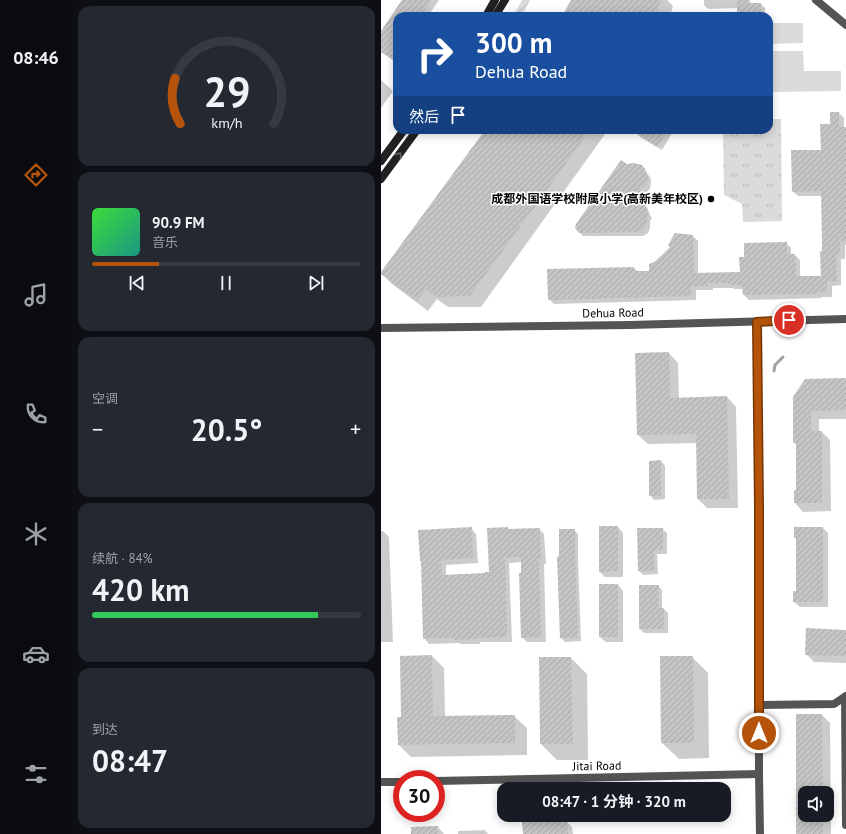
<!DOCTYPE html>
<html lang="zh">
<meta charset="utf-8">
<style>
:root{--surface:#171b24;--page:#242831;--text:#f1f3f6;--muted:#9ea1a6;--line:#363941;--accent:#b45309}
body{margin:0;font-family:"PT Sans","Noto Sans SC",sans-serif;background:var(--page);color:var(--text);height:100vh;display:flex;flex-direction:column;font-size:15px;white-space:nowrap}
*{box-sizing:border-box;margin:0}
p{font-size:13px;color:var(--muted)}
.icon{flex:none;width:22px;height:22px;fill:none;stroke:currentColor;stroke-width:2;stroke-linecap:round;stroke-linejoin:round}
.map{position:relative;flex:1;overflow:hidden}
.sheet{display:flex;flex-direction:column;gap:6px;padding:6px;background:#0d0f14;width:309px}
.sheet>*{flex:none}
.banner{position:absolute;left:12px;top:12px;width:380px;height:122px;border-radius:12px;box-shadow:0 2px 10px #0003;background:#1a4fa0;color:#fff;overflow:hidden}
.buttons{position:absolute;left:417px;top:786px;display:grid;gap:8px}
.buttons a{display:grid;place-items:center;width:36px;height:36px;border-radius:8px;background:var(--surface);box-shadow:0 2px 10px #0003;font-size:20px}
.speed{position:absolute;left:12px;top:770px;display:flex;gap:8px;font-size:20px;font-weight:700;text-align:center}
.speed>*{display:grid;place-content:center;width:52px;height:52px;border-radius:50%;background:var(--surface);box-shadow:0 2px 10px #0003;line-height:1}
.speed .limit{border:6px solid #d22;background:#fff;color:#111}
.pin{position:absolute;display:grid;place-items:center;width:34px;height:34px;color:#fff;margin:-17px;border:2px solid #fff;border-radius:50%;box-shadow:0 1px 4px #0007}
.me{position:absolute;width:44px;margin:-22px;rotate:0deg;stroke-linejoin:round;filter:drop-shadow(0 0 3px #0008)}
.turn{display:flex;align-items:center;gap:14px;height:84px;padding:0 16px;font-size:18px}
.turn .icon{width:52px;height:52px;stroke-width:2.5}
.turn b{display:block;font-size:28px;line-height:34px}
.then{display:flex;align-items:center;height:38px;padding:0 16px;background:#0003;gap:8px;font-size:15px}
.big{font-size:30px;font-weight:700;line-height:1.1}
.sheet .tile{flex:1;display:flex;flex-direction:column;justify-content:center;gap:6px;min-width:0;padding:0 14px;border-radius:12px;background:var(--page)}
.sheet .dial{align-items:center;gap:0}
.dial svg{height:104px;overflow:visible;fill:none;stroke:var(--line);stroke-width:7;stroke-linecap:round;text-anchor:middle}
.dial text{fill:var(--text);stroke:none}
.song{display:flex;align-items:center;gap:12px}
.cover{width:48px;height:48px;border-radius:6px;background:linear-gradient(135deg,hsl(120 70% 55%),hsl(170 70% 35%))}
.played{height:4px;border-radius:2px;background:linear-gradient(90deg,var(--accent) 25%,var(--line) 25%)}
.keys{display:flex;justify-content:space-around;direction:ltr}
.heat{display:flex;justify-content:space-between;align-items:center;font-size:22px;direction:ltr}
.charge{height:6px;border-radius:3px;background:linear-gradient(90deg,#34c759 84%,var(--line) 0)}
.trip{position:absolute;left:116px;top:782px;width:234px;height:40px;border-radius:12px;background:var(--surface);box-shadow:0 2px 10px #0003;font-weight:700;line-height:40px;text-align:center}
main{display:flex;flex:1;min-height:0}
.menu{display:flex;flex-direction:column;width:72px;justify-content:space-around;align-items:center;background:#090b0e;color:var(--muted)}
.menu .icon{width:28px;height:28px}
.menu .current{color:var(--accent)}
.menu b{font-size:18px;color:var(--text)}
.map>svg:first-child{display:block}
</style>
<main>
<nav class="menu">
<b>08:46</b>
<svg class="icon current" aria-label="directions" viewBox="0 0 24 24"><path d="M12 3l9 9-9 9-9-9zM9 14v-3h6M13 9l2 2-2 2"/></svg>
<svg class="icon" aria-label="music" viewBox="0 0 24 24"><path d="M9 18V5l10-2v13"/><circle cx="6" cy="18" r="3"/><circle cx="16" cy="16" r="3"/></svg>
<svg class="icon" aria-label="phone" viewBox="0 0 24 24"><path d="M5 4h4l2 5-3 2q2 4 5 5l2-3 5 2v4C11 20 4 13 5 4z"/></svg>
<svg class="icon" aria-label="climate" viewBox="0 0 24 24"><path d="M12 3v18M4 7l16 10M4 17L20 7"/></svg>
<svg class="icon" aria-label="car" viewBox="0 0 24 24"><path d="M5 17H2v-5l4-1 3-4h7l3 4 3 1v5h-3M9 17h6M6 11h13"/><circle cx="7" cy="17" r="2"/><circle cx="17" cy="17" r="2"/></svg>
<svg class="icon" aria-label="filters" viewBox="0 0 24 24"><path d="M4 7h16M4 17h16"/><circle cx="9" cy="7" r="2"/><circle cx="15" cy="17" r="2"/></svg>
</nav>
<section class="sheet">
<div class="tile dial"><svg viewBox="0 0 100 80">
<path d="M14 69A42 42 0 1 1 86 69"/>
<path d="M14 69A42 42 0 0 1 10 34" stroke="#b45309"/>
<text x="50" y="56" font-size="32" font-weight="700">29</text>
<text x="50" y="72" font-size="11">km/h</text>
</svg></div>
<div class="tile">
<div class="song"><i class="cover"></i><div><b>90.9 FM</b><p>音乐</p></div></div>
<div class="played"></div>
<div class="keys"><svg class="icon" aria-label="previous" viewBox="0 0 24 24"><path d="M18 5L8 12l10 7zM5 5v14"/></svg><svg class="icon" aria-label="pause" viewBox="0 0 24 24"><path d="M8 5v14M16 5v14"/></svg><svg class="icon" aria-label="next" viewBox="0 0 24 24"><path d="M6 5l10 7-10 7zM19 5v14"/></svg></div>
</div>
<div class="tile"><p>空调</p>
<div class="heat"><a>−</a><b class="big">20.5°</b><a>+</a></div>
</div>
<div class="tile"><p>续航 · 84%</p><b class="big">420 km</b><div class="charge"></div></div>
<div class="tile"><p>到达</p><b class="big">08:47</b></div>
</section>
<div class="map">
<svg width="465" height="834" viewBox="0 0 465 834">
<defs>
<pattern id="grass-tufts" width="24" height="20" patternUnits="userSpaceOnUse"><rect width="24" height="20" fill="#dbdbdb"/><path d="M3 7l-1-3M5 7V3M7 7l1-3M15 17l-1-3M17 17v-4M19 17l1-3" fill="none" stroke="#bababa"/></pattern>
<pattern id="garden-furrows" width="10" height="10" patternUnits="userSpaceOnUse"><rect width="10" height="10" fill="#dbdbdb"/><path d="M-1 1l2-2M0 10L10 0M9 11l2-2" fill="none" stroke="#bababa"/></pattern>
<pattern id="building-hatch" width="6" height="6" patternUnits="userSpaceOnUse"><rect width="6" height="6" fill="#c4c4c4"/><path d="M-1 1l2-2M0 6l6-6M5 7l2-2" fill="none" stroke="#a7a7a7"/></pattern>
</defs>
<rect width="100%" height="100%" fill="#fff"/>
<!-- grass -->
<polygon fill="url(#grass-tufts)" points="388,119 400,119 401,221 362,222 361,204 343,195 342,130 388,130"/>
<!-- garden -->
<polygon fill="url(#garden-furrows)" points="141,0 149,0 141,16 132,16"/>
<!-- pitch -->
<g fill="#dbdbdb">
<polygon points="388,23 422,23 422,43 388,44"/>
<polygon points="388,51 422,51 423,71 460,71 460,91 388,92"/>
</g>
<!-- shadow -->
<g fill="#0003" fill-rule="evenodd">
<polygon points="21,0 58,0 47,16 16,16 16,63 0,52 0,33"/>
<polygon points="191,0 286,0 292,6 289,16 182,16"/>
<polygon points="323,0 369,0 369,4 380,4 384,8 384,16 357,16 357,8 327,9 323,5"/>
<polygon points="0,80 12,91 0,108"/>
<polygon points="458,113 463,118 463,128 465,128 465,245 464,245 464,259 460,259 460,285 451,286 451,297 441,297 441,298 368,300 363,295 362,289 353,289 352,288 332,288 332,290 315,290 315,300 173,304 168,299 253,268 257,272 269,272 274,262 290,247 294,234 312,236 317,241 317,274 360,273 364,258 405,243 410,248 410,255 414,255 419,260 419,277 441,277 442,252 441,196 417,196 412,191 441,151 450,125"/>
<polygon points="105,130 227,130 100,307 67,307 56,299 47,311 11,284 0,273"/>
<polygon points="257,130 293,130 281,150 259,137 255,133"/>
<polygon points="245,165 260,166 269,177 270,181 269,189 262,195 265,205 271,219 269,220 269,228 267,233 262,236 202,236 198,232"/>
<polygon points="288,353 297,363 298,399 346,397 355,407 357,508 326,508 317,499 316,443 267,444 257,435"/>
<polygon points="465,379 465,419 438,419 438,432 441,432 449,440 450,511 422,512 414,503 416,491 416,445 413,442 413,398"/>
<polygon points="280,461 284,466 284,499 273,500 269,495"/>
<polygon points="237,527 242,533 242,577 224,577 219,572"/>
<polygon points="90,528 95,534 97,563 65,565 65,576 109,573 127,528 129,530 158,529 163,534 165,564 163,564 165,642 146,642 141,637 141,562 128,563 131,642 99,642 99,644 80,644 79,643 48,644 43,638 41,562"/>
<polygon points="442,528 447,533 447,607 419,607 413,602 416,592 416,540 414,538"/>
<polygon points="281,529 286,533 286,554 276,554 277,574 262,575 258,571"/>
<polygon points="193,530 197,534 197,559 200,641 184,642 180,638"/>
<polygon points="0,531 2,531 8,537 12,642 0,642"/>
<polygon points="237,585 242,591 242,642 225,642 219,637"/>
<polygon points="277,586 281,590 281,609 283,609 287,613 287,633 263,633 259,629"/>
<polygon points="465,631 465,663 433,662 425,654"/>
<polygon points="51,656 63,668 64,717 133,716 146,728 146,755 30,757 18,745 21,718"/>
<polygon points="311,657 327,673 328,758 298,759 281,743"/>
<polygon points="190,658 206,674 207,760 176,760 160,744"/>
<path d="M416 715H441L449 723 450 834H416ZM424 793H446V815H424Z"/>
<polygon points="186,822 191,827 192,834 143,834"/>
<polygon points="57,827 63,834 31,834"/>
<polygon points="104,830 107,834 77,834 77,831"/>
</g>
<g fill="none" stroke-linecap="round" stroke-linejoin="round">
<!-- stream -->
<polyline stroke="#a2a2a2" stroke-width="3" points="393,371 394,365 402,357"/>
</g>
<!-- building -->
<g fill="url(#building-hatch)">
<polygon points="21,0 51,0 40,16 16,16 16,55 13,60 0,52 0,31"/>
<polygon points="190,0 280,0 275,16 181,16"/>
<polygon points="356,0 366,0 366,3 380,3 380,16 356,16"/>
<polygon points="449,112 458,112 458,127 465,127 465,241 459,241 459,254 455,254 456,281 446,281 446,292 436,292 436,294 362,295 361,285 347,285 347,283 327,283 327,286 310,286 310,296 167,300 166,269 253,267 253,271 268,271 268,264 273,262 281,255 289,247 287,245 294,233 312,235 313,273 359,272 358,257 363,257 363,243 406,242 406,254 414,254 415,276 440,276 439,251 441,251 441,242 440,191 411,192 410,150 440,150 439,124 449,124"/>
<polygon points="104,130 209,130 89,296 55,297 45,289 36,301 0,274 0,272"/>
<polygon points="250,130 287,130 276,147"/>
<polygon points="240,160 246,164 253,163 261,165 264,169 267,176 267,181 265,185 259,190 261,200 268,215 266,216 266,223 263,229 258,232 199,233 197,232 194,228 195,224"/>
<polygon points="288,352 289,398 346,396 348,499 316,499 315,434 256,435 254,353"/>
<polygon points="465,378 465,410 430,411 430,431 441,431 441,503 413,503 413,491 415,490 415,443 412,443 412,397 424,379"/>
<polygon points="280,460 280,496 268,496 268,461"/>
<polygon points="218,526 237,526 237,571 218,572"/>
<polygon points="91,527 92,558 60,560 61,575 104,573 104,572 108,572 106,528 127,527 127,529 159,528 160,559 158,559 160,637 140,638 138,573 140,573 140,557 124,558 126,637 94,638 94,639 74,640 74,638 42,639 40,561 39,561 37,530"/>
<polygon points="413,527 442,527 442,602 412,602 412,591 415,591 415,538 413,538"/>
<polygon points="256,528 282,528 282,550 273,550 273,571 257,571"/>
<polygon points="178,529 194,529 194,555 197,638 179,638 176,557 178,556"/>
<rect x="218" y="584" width="19" height="53"/>
<polygon points="258,585 278,585 277,608 283,608 283,629 258,629"/>
<polygon points="425,628 465,630 465,656 424,655"/>
<polygon points="51,655 52,716 134,715 134,743 17,745 16,717 20,717 19,656"/>
<polygon points="279,656 312,656 313,743 280,743"/>
<polygon points="158,657 190,657 192,744 159,744"/>
<polygon points="415,714 441,714 442,793 424,793 424,815 442,815 442,834 415,834"/>
<polygon points="186,821 187,834 142,834 141,822"/>
<polygon points="57,826 57,834 30,834 30,827"/>
</g>
<g fill="none" stroke-linecap="round" stroke-linejoin="round">
<!-- street -->
<g stroke="#545454" stroke-width="8">
<polyline points="435,0 465,25"/>
<polyline points="376,321 378,508 378,774 379,834"/>
<polyline points="0,328 249,325 465,319"/>
<polyline points="464,697 465,825"/>
<polyline points="378,705 453,704 465,696"/>
<polyline points="55,781 378,774"/>
<polyline points="0,782 21,782"/>
</g>
<!-- secondary -->
<g stroke="#212121" stroke-width="8">
<polyline points="105,16 114,0"/>
<polyline points="114,16 124,0"/>
<polyline points="0,161 23,130"/>
<polyline points="0,179 36,130"/>
</g>
</g>
<!-- one-way arrows -->
<defs><path id="oneway-chevron" d="M-2-3.5L2.5 0L-2 3.5" fill="none" stroke-width="1.6" stroke-linecap="round" stroke-linejoin="round"/></defs>
<use stroke="#646464" href="#oneway-chevron" transform="translate(18 155) rotate(-54)"/>
<g fill="none" stroke-linecap="round" stroke-linejoin="round">
<defs>
<polyline id="route" points="378,733 378,508 376,322 408,320"/>
</defs>
<!-- route casing -->
<use href="#route" stroke="#753606" stroke-width="10"/>
<!-- route -->
<use href="#route" stroke="#b45309" stroke-width="7"/>
</g>
<!-- markers -->
<circle fill="#000" stroke="#fff" stroke-width="1.5" cx="330" cy="199" r="4"/>
<g text-anchor="middle" stroke-width="3" stroke-linejoin="round" paint-order="stroke">
<!-- poi labels -->
<g font-size="12" font-weight="bold" fill="#000" stroke="#fff" text-anchor="end">
<text x="322" y="203">成都外国语学校附属小学(高新美年校区)</text>
</g>
<!-- street labels -->
<g font-size="12" fill="#000" stroke="#fff">
<text transform="translate(232 313) rotate(-1)" y="4">Dehua Road</text>
<text transform="translate(216 766) rotate(-1)" y="4">Jitai Road</text>
</g>
</g>
</svg>
<div class="buttons">
<a><svg class="icon" aria-label="sound" viewBox="0 0 24 24"><path d="M4 9h4l5-4v14l-5-4H4zM17 9q2 3 0 6"/></svg></a>
</div>
<div class="speed"><div class="limit">30</div></div>
<div class="pin" style="left:408px;top:320px;background:#d93025"><svg class="icon" aria-label="arrive" viewBox="0 0 24 24"><path d="M6 21V4h12l-3 4 3 4H6"/></svg></div>
<svg class="me" style="left:378px;top:733px" viewBox="-20 -20 40 40"><circle r="17" fill="#b45309" stroke="#fff" stroke-width="3"/><path d="M0-11L8 9 0 5-8 9z" fill="#fff"/></svg>
<div class="trip">08:47 · 1 分钟 · 320 m</div>
<div class="banner">
<div class="turn"><svg class="icon" aria-label="right" viewBox="0 0 24 24"><path d="M7 20v-9h11M14 6l5 5-5 5"/></svg><div><b>300 m</b>Dehua Road</div></div>
<div class="then">然后<svg class="icon" aria-label="arrive" viewBox="0 0 24 24"><path d="M6 21V4h12l-3 4 3 4H6"/></svg></div>
</div>
</div>
</main>
